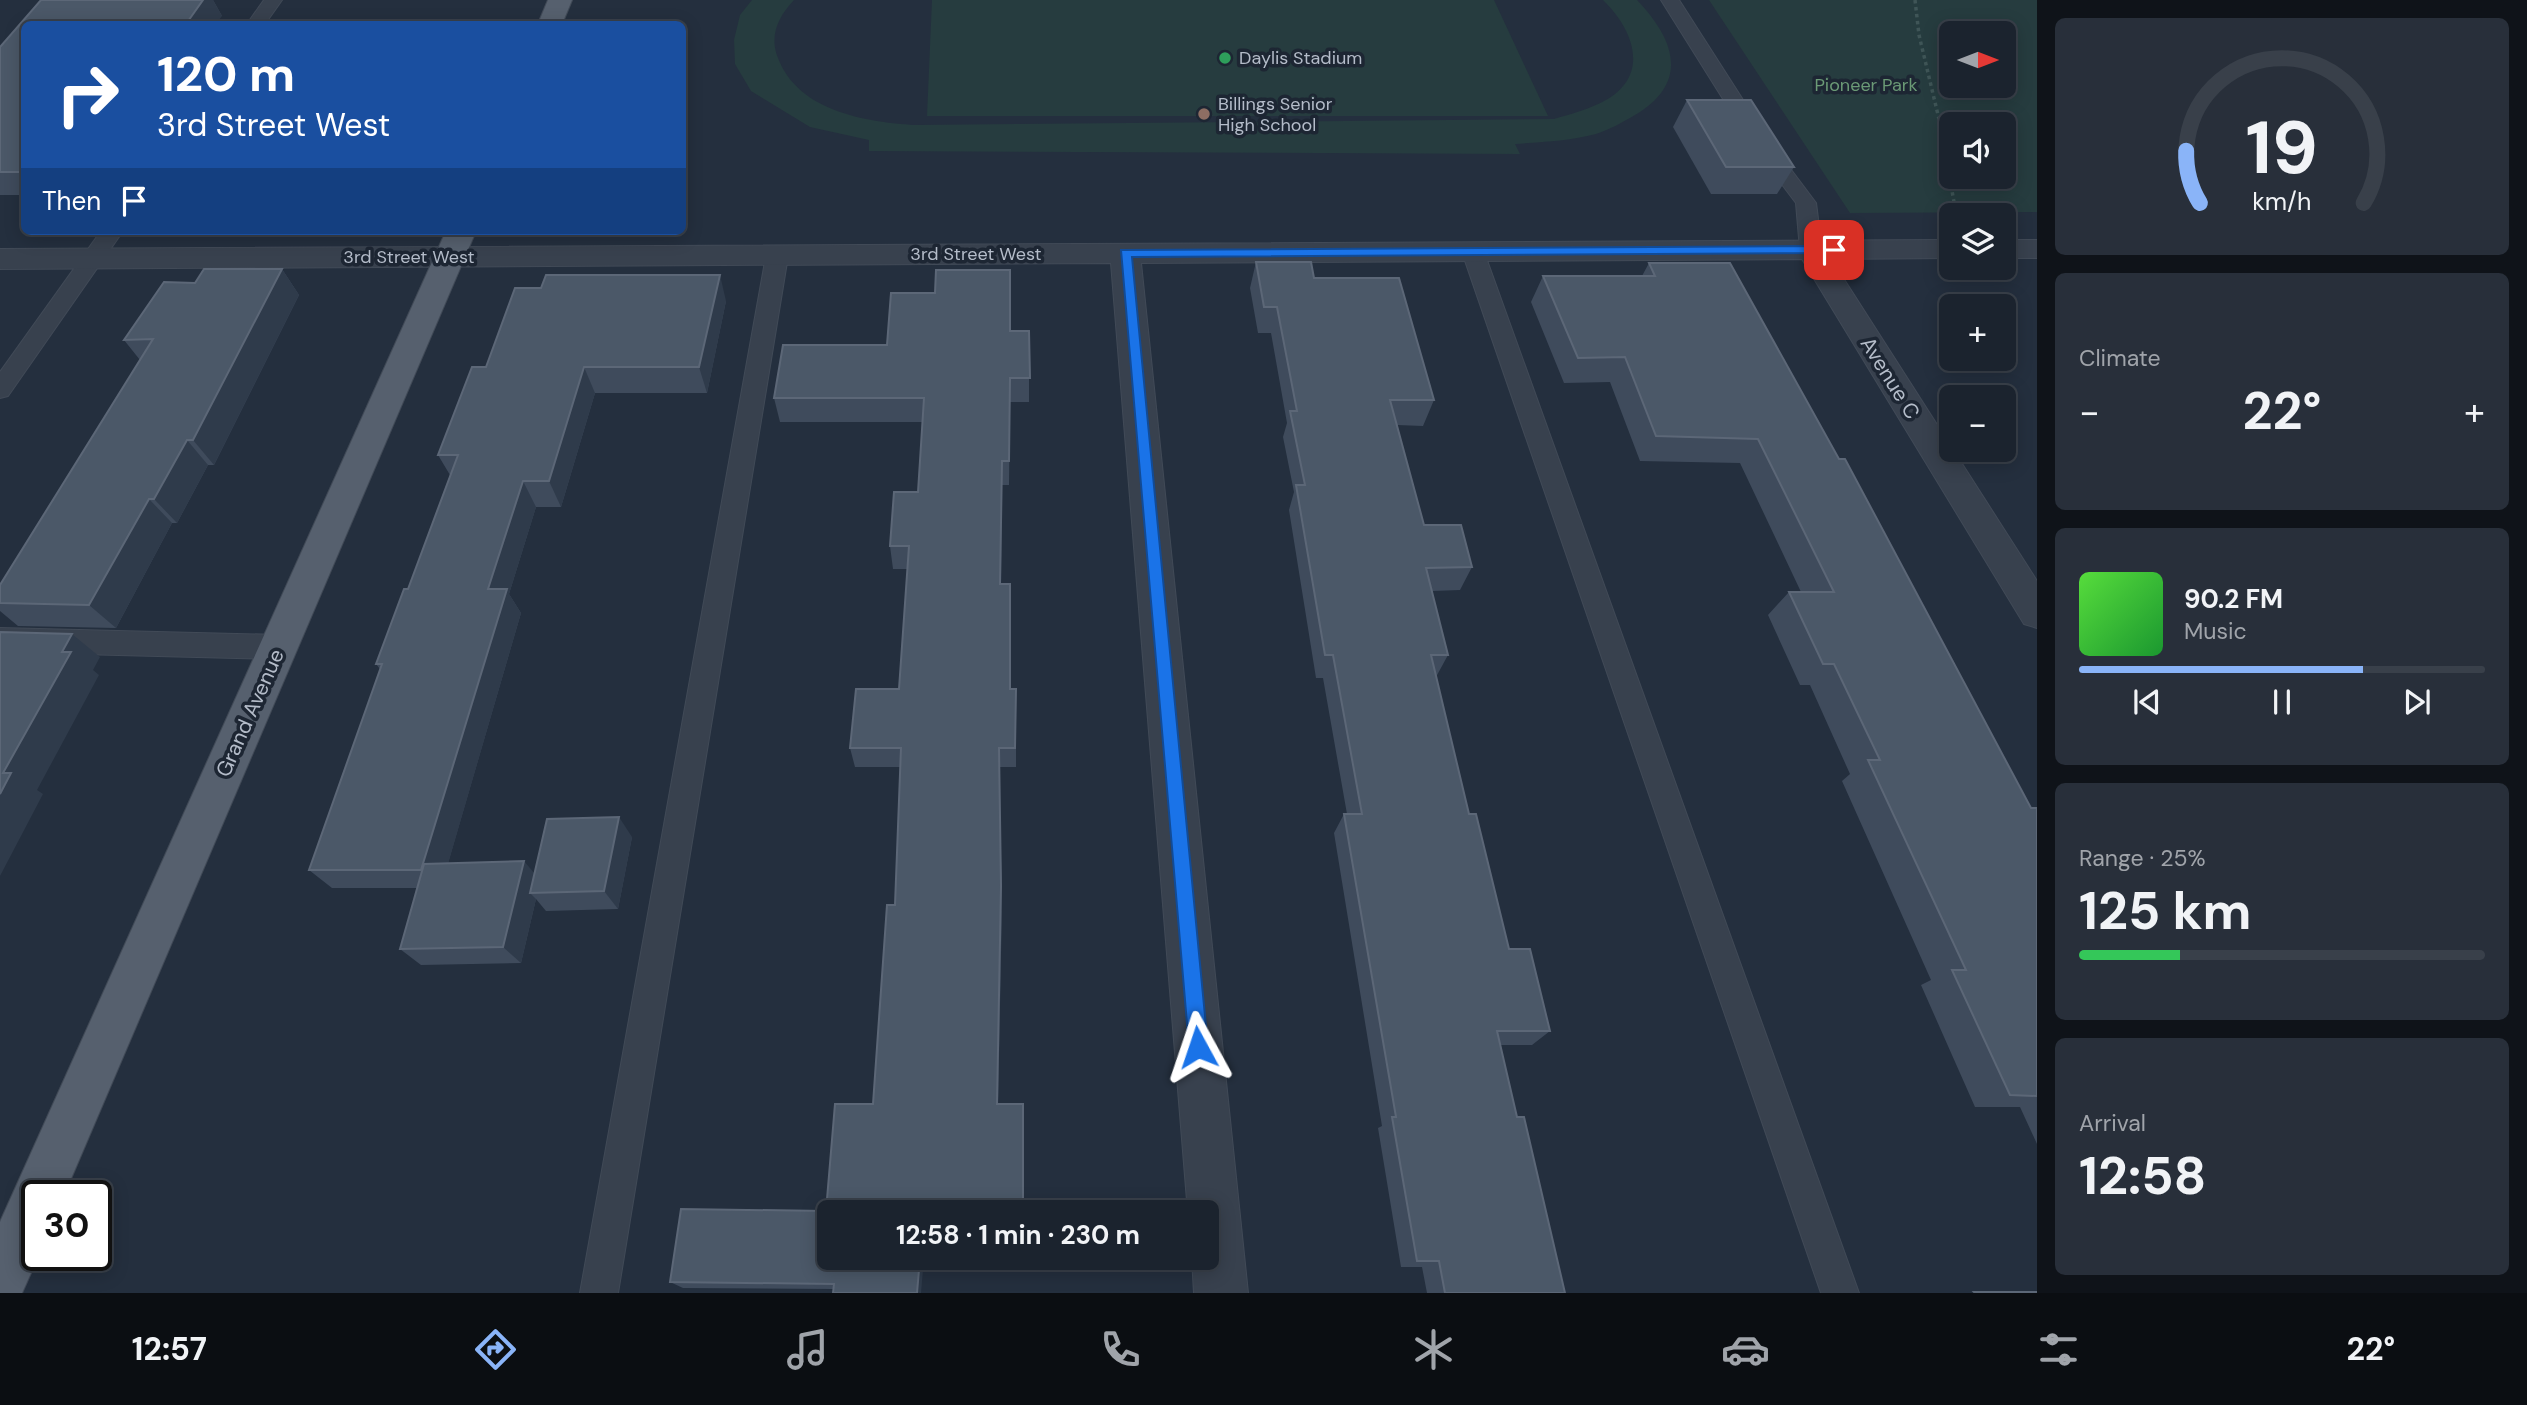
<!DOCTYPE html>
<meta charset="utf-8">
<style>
:root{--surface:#1b232e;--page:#282f3a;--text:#f1f3f6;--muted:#a0a4aa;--line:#39404a;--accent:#8ab4f8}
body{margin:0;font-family:"DM Sans",sans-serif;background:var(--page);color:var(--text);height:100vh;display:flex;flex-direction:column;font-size:26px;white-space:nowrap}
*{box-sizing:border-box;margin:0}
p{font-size:23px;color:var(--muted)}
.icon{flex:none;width:38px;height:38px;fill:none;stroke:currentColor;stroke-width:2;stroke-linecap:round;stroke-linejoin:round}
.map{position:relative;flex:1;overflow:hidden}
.drawer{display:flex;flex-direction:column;gap:18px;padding:18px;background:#0f1319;width:490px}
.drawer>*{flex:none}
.hud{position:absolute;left:21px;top:21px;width:665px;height:214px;border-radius:10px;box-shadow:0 4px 18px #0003,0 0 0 2px var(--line);background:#1a4fa0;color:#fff;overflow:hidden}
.needle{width:46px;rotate:90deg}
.controls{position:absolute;left:1939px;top:21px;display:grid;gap:14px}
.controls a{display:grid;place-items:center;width:77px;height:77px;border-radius:10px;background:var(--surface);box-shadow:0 4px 18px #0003,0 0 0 2px var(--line);font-size:35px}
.speed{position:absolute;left:21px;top:1180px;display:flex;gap:14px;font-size:35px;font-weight:700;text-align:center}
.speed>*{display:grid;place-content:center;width:91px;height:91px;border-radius:50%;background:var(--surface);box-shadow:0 4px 18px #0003,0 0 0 2px var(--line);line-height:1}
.speed .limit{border:4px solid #111;border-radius:10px;background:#fff;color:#111}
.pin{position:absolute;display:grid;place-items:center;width:60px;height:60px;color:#fff;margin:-30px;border-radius:14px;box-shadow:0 4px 10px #0006}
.me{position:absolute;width:77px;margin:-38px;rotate:355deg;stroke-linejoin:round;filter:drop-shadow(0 0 5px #0008)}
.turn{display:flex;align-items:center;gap:24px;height:147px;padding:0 21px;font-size:32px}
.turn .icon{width:91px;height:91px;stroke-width:2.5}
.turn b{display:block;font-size:49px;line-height:60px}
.then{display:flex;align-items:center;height:66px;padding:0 21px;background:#0003;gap:14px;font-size:26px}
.big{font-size:52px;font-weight:700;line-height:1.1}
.drawer .card{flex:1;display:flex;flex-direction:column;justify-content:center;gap:10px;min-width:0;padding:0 24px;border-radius:10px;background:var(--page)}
.drawer .dial{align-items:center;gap:0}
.dial svg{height:182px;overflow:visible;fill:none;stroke:var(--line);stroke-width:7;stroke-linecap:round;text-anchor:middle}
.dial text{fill:var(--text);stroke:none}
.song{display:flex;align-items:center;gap:21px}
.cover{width:84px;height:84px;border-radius:10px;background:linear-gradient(135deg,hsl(110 70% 55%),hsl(130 70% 35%))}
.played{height:7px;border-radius:4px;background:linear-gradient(90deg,var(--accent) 70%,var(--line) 70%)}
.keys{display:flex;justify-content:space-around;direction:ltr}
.heat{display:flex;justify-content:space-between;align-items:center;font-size:38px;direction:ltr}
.charge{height:10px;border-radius:5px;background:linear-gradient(90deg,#34c759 25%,var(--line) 0)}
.trip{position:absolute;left:817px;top:1200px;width:402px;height:70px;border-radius:10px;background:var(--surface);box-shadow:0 4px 18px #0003,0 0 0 2px var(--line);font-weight:700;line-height:70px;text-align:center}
.dock{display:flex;height:112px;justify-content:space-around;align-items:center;background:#0b0e12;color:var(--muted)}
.dock .icon{width:49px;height:49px}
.dock .current{color:var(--accent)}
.dock b{font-size:32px;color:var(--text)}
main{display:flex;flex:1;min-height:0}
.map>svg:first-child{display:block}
</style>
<main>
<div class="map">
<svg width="2037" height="1293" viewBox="0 0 2037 1293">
<rect width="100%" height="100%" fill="#242f3e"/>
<!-- green -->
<g fill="#263c3f" fill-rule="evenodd">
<path d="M752 0H794C778 17 769 36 778 58 798 111 865 122 915 125L1554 119C1571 114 1590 109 1606 100 1651 74 1633 29 1603 0H1637C1675 40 1690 82 1635 115 1623 122 1609 130 1596 134 1570 141 1542 142 1515 144L1520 154 869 151V140L810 127 751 91 735 64 734 40 740 15Z"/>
<polygon points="932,0 1494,0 1548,116 927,116"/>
<path d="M1709 0H2037V212L1850 213ZM1951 33H2004V86H1951ZM1951 124H2004V177H1951Z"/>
</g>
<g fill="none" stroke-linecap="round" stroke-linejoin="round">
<defs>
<g id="lane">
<polygon points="264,0 282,0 265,24 247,24"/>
<polygon points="1661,0 1679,0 1768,139 1816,203 1822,250 1819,255 1803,255 1800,250 1796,203 1750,142"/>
<polygon points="101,231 123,231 8,396 0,398 0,372"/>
<polygon points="1473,245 1481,247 1484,252 1859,1293 1821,1293 1462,252 1465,247"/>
<polygon points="777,249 785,251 788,256 618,1293 580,1293 766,256 769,251"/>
<polygon points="0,628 279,635 289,639 293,647 289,655 279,659 0,652"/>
</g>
<g id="street">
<polygon points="1951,240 1951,258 1831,259 2037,581 2037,628 2024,624 1802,259 1141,263 1248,1293 1194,1293 1192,1258 1208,1258 1208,1213 1188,1213 1111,263 0,269 0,249"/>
<rect x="2004" y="240" width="33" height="18"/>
</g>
<g id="primary">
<polygon points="548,0 572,0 562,24 538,24"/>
<polygon points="446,231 476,231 64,1195 37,1195 39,1255 22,1293 0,1293 0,1222"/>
</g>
</defs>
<!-- lane casing -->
<use href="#lane" stroke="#414a57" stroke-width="2"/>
<!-- street casing -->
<use href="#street" stroke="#414a57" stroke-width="2"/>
<!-- primary casing -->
<use href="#primary" stroke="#414a57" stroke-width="2"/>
<!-- path -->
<polyline stroke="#3f5557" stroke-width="3.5" stroke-dasharray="3.5 3.5" stroke-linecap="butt" points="1915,0 1919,35 1939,119 1954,202"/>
<!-- lane -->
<use href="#lane" fill="#38414e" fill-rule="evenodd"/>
<!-- street -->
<use href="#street" fill="#38414e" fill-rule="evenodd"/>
<!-- primary -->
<use href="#primary" fill="#56606e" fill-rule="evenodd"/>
</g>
<!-- wall -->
<g fill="#3f4b5c">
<polygon points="41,0 213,0 222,16 24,24 24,195 0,195 0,47"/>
<polygon points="1687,100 1794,167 1777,194 1711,194 1673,127"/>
<polygon points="1256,262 1314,278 1434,400 1423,426 1397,425 1424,525 1472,567 1460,590 1432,591 1448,655 1436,677 1469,814 1509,949 1550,1031 1532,1045 1500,1045 1517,1117 1565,1293 1427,1293 1422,1267 1401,1267 1378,1128 1382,1126 1334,833 1344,814 1347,814 1323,678 1316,678 1289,510 1294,492 1283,437 1287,423 1271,333 1258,333 1250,288"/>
<polygon points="1649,263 2031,808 2037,808 2037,1144 2020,1107 1975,1107 1921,985 1931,980 1842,781 1850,774 1810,685 1800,685 1768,615 1789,592 1801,592 1740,463 1640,461 1610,382 1564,383 1531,302 1543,276 1642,276"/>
<polygon points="282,269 299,295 214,465 208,465 177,523 172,523 116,628 18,626 0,611 0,585 140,360 124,340 195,283"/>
<polygon points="726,301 707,393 595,393 561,507 536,507 509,594 521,613 448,863 534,873 632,837 618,909 546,911 536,899 521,963 421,965 400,949 417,888 332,888 309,870 380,669 376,664 408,589 450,475 438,455 486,367"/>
<polygon points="1010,331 1029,331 1029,402 1010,402 1009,485 1002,485 1001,584 1010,689 1016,689 1016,767 999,767 1002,903 998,1104 1023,1104 1023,1213 830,1213 924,1258 834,1289 683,1288 670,1282 826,1211 873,1104 895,905 900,767 855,767 850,748 899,689 908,569 893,569 890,546 918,492 923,422 780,422 774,398 887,345"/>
</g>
<!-- shaded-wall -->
<g fill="#2f3b4b">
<polygon points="203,0 213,0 222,16 216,24 186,24"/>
<polygon points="282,269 299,295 214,465 193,440"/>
<polygon points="720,275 726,301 707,393 699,367"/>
<polygon points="584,367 595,393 561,507 549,481"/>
<polygon points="187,440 208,465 177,523 154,499"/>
<polygon points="1002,461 1002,485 1001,607 1000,584"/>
<polygon points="523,481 536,507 509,594 521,613 441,888 421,870 488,589"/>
<polygon points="149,499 172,523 116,628 89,605"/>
<polygon points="72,634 100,657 93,670 99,675 37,790 43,794 0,876 0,794 3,773 62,652"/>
<polygon points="999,748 1002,903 998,1115 997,1104"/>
<polygon points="619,817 632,837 618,909 604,891"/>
<polygon points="524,861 540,880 530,893 536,899 521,963 503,947"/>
<polygon points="920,1258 924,1258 921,1293 917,1293"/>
</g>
<!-- building -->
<g fill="#4b5868" stroke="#5c6777" stroke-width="2">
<polygon points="41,0 203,0 186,24 24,24 24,172 0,172 0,47"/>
<polygon points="1687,100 1751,100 1794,167 1726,167"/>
<polygon points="1256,262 1311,262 1314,278 1399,278 1434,400 1390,400 1424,525 1461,525 1472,567 1426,568 1448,655 1431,655 1469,814 1476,814 1509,949 1530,949 1550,1031 1497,1031 1517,1117 1524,1117 1565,1293 1445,1293 1439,1261 1417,1261 1392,1117 1396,1117 1344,814 1362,814 1333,655 1325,655 1296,485 1305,485 1290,411 1297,411 1277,307 1264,307"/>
<polygon points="1649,263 1730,263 1839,459 1845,459 2031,808 2037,808 2037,1096 2010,1095 1952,970 1966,970 1868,760 1880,760 1834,664 1823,664 1789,592 1834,592 1758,439 1656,436 1625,357 1578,358 1543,276 1655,276"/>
<polygon points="204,269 282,269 193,440 187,440 154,499 149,499 89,605 0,603 0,585 153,339 124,340 164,282 195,283"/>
<polygon points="936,270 1010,270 1010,331 1029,331 1030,378 1010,378 1009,461 1002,461 1000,584 1010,584 1010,689 1016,689 1015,748 999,748 1001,886 997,1104 1023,1104 1023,1207 925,1207 924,1213 830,1213 830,1258 920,1258 917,1293 833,1293 834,1284 670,1282 681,1209 826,1211 835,1104 873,1104 887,905 895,905 901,748 850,748 856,689 899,689 909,546 890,546 894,492 918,492 924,398 774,398 783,345 887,345 891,293 935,293"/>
<polygon points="546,275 720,275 699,367 584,367 549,481 523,481 488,589 507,589 421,870 309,870 382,664 376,664 404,589 408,589 458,455 438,455 472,367 486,367 515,288 541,288"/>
<polygon points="0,632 72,634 62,652 71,652 3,773 11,773 0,794"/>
<polygon points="619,817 604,891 530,893 547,819"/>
<polygon points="524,861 503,947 400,949 424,864"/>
<polygon points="1974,1292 2037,1292 2037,1293 1975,1293"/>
</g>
<!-- route -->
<polygon fill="#1a73e8" stroke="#114b97" stroke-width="2" points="1834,246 1840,250 1838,253 1132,257 1208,1047 1205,1054 1198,1057 1191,1054 1189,1047 1121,250"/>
<!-- markers -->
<circle fill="#2e9e5b" stroke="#1d2633" stroke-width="2.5" cx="1225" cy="58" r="7"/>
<circle fill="#8d6e63" stroke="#1d2633" stroke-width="2.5" cx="1204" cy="114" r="7"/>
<g text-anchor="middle" stroke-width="7" stroke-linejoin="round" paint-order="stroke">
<!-- far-poi labels -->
<g font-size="18" fill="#b4bcc9" stroke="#1d2633" text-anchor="start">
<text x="1239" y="64">Daylis Stadium</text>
<text x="1218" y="110">Billings Senior<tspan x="1218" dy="21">High School</tspan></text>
</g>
<!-- far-park labels -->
<g font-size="18" fill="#6b9a76" stroke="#1d2633">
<text x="1866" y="91">Pioneer Park</text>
</g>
<!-- far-street labels -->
<g font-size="18" fill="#b4bcc9" stroke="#1d2633">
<text x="976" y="260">3rd Street West</text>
<text x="409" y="263">3rd Street West</text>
</g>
<!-- street labels -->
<g font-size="21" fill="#b4bcc9" stroke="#1d2633">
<text transform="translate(1890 378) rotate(58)" y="7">Avenue C</text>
<text transform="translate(250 713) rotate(-66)" y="7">Grand Avenue</text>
</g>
</g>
</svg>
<div class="controls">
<a><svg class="needle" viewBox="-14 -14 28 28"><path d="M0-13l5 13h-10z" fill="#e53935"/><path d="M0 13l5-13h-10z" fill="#a0a4aa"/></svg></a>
<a><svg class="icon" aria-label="sound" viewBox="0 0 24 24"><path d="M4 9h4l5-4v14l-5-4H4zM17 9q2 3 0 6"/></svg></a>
<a><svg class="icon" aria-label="layers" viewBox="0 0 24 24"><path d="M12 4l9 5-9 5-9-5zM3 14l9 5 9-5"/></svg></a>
<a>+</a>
<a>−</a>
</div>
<div class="speed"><div class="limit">30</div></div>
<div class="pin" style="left:1834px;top:250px;background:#d93025"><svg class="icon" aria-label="arrive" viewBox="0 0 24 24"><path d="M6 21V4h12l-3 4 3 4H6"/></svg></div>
<svg class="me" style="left:1198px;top:1047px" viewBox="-20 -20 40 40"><path d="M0-17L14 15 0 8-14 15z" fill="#1a73e8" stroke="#fff" stroke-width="4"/></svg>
<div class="trip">12:58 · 1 min · 230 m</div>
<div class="hud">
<div class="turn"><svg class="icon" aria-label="right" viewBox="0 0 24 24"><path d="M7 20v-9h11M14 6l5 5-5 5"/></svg><div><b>120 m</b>3rd Street West</div></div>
<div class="then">Then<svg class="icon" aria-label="arrive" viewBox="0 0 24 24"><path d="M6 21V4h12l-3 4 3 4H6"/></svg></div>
</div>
</div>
<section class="drawer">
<div class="card dial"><svg viewBox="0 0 100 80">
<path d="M14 69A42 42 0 1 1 86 69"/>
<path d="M14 69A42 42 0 0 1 8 46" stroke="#8ab4f8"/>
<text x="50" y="56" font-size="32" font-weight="700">19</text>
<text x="50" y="72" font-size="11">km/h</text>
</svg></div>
<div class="card"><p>Climate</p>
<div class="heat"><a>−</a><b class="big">22°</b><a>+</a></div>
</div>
<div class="card">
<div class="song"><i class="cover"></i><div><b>90.2 FM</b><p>Music</p></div></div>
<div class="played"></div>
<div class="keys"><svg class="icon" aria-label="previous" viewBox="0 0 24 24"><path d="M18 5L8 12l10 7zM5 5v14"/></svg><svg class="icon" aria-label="pause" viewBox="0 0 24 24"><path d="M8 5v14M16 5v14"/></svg><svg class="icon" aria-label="next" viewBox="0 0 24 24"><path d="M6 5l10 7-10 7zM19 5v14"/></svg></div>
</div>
<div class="card"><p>Range · 25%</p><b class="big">125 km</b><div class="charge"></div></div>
<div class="card"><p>Arrival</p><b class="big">12:58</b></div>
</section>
</main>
<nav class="dock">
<b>12:57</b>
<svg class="icon current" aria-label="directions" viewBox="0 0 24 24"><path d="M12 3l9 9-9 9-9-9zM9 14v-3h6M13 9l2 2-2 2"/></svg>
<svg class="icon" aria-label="music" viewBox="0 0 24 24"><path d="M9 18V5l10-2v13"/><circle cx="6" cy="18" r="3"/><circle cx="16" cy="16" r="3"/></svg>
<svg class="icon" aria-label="phone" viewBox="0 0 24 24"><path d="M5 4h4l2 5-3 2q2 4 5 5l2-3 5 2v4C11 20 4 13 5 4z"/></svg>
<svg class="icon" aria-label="climate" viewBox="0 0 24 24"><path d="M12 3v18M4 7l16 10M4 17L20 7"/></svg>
<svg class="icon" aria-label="car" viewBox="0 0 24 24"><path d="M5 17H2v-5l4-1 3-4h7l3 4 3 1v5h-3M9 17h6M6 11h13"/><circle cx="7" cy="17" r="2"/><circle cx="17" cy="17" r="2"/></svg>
<svg class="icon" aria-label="filters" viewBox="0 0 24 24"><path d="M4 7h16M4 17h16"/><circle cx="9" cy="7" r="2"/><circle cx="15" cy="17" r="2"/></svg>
<b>22°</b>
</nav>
